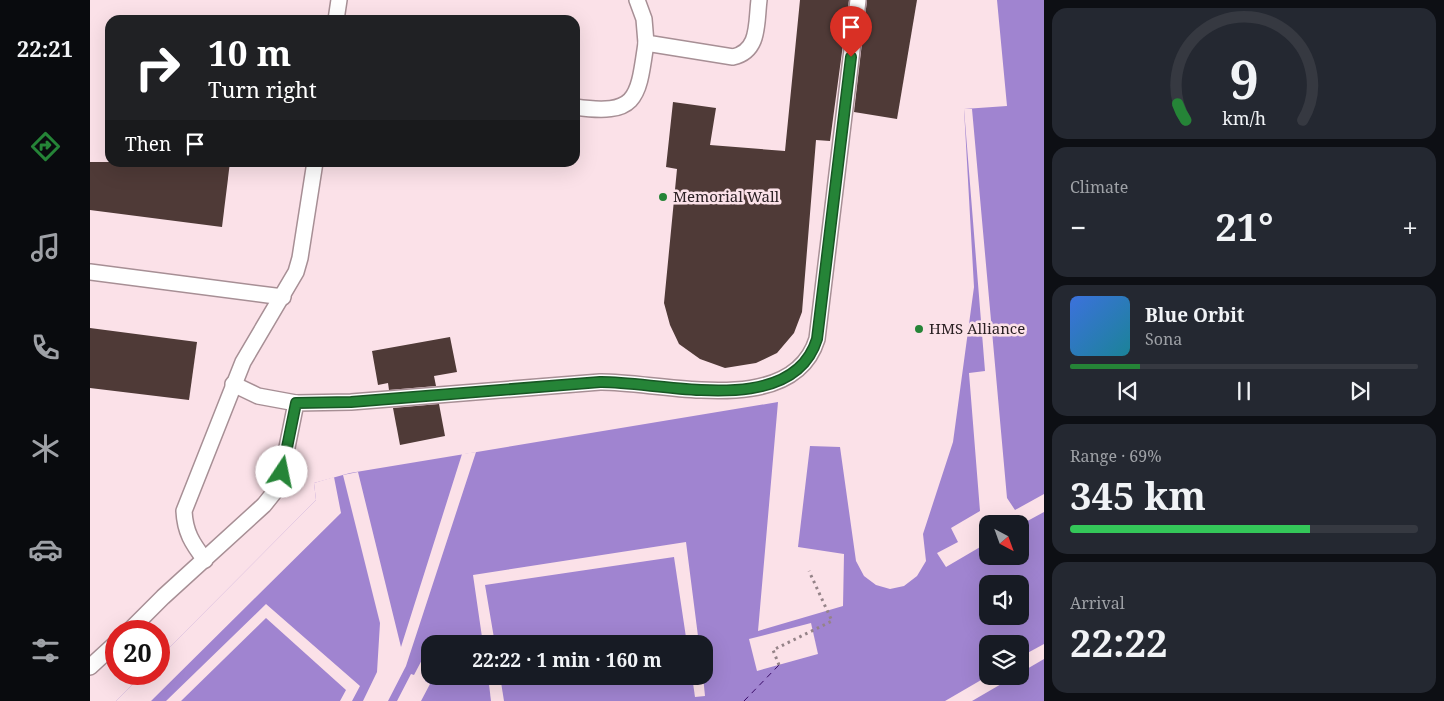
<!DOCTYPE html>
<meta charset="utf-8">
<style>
:root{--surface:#171b24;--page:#242831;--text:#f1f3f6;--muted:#9ea1a6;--line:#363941;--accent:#258437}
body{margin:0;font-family:"Noto Serif",serif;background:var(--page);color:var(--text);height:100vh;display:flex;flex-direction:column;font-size:19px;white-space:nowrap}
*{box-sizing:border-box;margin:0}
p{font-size:16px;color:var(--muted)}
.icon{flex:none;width:28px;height:28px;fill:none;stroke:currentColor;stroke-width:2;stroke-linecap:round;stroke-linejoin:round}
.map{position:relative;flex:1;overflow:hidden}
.side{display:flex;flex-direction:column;gap:8px;padding:8px;background:#0d0f14;width:400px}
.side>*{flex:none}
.top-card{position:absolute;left:15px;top:15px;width:475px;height:152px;border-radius:15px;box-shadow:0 5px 20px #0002;background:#202124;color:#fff;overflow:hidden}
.needle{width:32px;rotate:139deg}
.fabs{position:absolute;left:889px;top:515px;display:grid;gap:10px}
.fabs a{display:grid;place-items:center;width:50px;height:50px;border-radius:10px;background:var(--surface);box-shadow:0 5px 20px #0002;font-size:25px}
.speed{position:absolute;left:15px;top:620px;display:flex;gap:10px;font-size:25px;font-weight:700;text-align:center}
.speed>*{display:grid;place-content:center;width:65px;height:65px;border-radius:50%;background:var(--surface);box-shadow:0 5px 20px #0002;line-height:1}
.speed .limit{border:8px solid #d22;background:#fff;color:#111}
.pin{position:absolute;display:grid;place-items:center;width:42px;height:42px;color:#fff;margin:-51px -21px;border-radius:50% 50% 50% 0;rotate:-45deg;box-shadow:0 0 5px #0007}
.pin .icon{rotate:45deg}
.me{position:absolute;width:55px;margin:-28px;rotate:11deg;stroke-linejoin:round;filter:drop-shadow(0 0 4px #0008)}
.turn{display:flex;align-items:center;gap:18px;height:105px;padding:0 20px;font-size:22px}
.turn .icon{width:65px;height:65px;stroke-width:2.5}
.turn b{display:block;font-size:35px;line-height:42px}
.then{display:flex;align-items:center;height:48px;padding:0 20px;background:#0003;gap:10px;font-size:19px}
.big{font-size:38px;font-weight:700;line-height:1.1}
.side .widget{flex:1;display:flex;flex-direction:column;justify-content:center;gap:8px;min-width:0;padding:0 18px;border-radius:15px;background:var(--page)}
.side .dial{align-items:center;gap:0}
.dial svg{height:130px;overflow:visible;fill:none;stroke:var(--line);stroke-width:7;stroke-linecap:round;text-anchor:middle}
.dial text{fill:var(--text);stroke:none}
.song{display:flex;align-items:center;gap:15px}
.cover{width:60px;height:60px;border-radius:8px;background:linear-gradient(135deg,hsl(220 70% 55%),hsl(190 70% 35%))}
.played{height:5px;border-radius:2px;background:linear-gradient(90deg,var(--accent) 20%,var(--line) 20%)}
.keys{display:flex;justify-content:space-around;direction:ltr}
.heat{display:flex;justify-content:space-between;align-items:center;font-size:28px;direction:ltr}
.charge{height:8px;border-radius:4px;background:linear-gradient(90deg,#34c759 69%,var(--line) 0)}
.trip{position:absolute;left:331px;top:635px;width:292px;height:50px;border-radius:15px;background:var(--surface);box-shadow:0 5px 20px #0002;font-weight:700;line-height:50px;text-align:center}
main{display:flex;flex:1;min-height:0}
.menu{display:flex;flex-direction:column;width:90px;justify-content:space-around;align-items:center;background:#090b0e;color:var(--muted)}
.menu .icon{width:35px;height:35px}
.menu .active{color:var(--accent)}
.menu b{font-size:22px;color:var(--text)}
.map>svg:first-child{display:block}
</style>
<main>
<nav class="menu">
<b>22:21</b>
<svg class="icon active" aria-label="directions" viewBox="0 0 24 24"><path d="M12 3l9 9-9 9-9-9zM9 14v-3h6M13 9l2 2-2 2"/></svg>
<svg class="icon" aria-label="music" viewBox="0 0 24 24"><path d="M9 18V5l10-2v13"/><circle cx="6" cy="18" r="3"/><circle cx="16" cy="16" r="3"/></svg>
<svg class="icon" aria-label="phone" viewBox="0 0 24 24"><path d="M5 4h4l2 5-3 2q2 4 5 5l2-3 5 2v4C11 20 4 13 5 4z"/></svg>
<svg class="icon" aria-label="climate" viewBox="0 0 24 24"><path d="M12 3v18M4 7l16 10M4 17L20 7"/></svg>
<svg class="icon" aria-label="car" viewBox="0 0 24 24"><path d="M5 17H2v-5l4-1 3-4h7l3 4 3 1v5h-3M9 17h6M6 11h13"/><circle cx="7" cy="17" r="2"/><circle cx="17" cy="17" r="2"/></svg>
<svg class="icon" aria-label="filters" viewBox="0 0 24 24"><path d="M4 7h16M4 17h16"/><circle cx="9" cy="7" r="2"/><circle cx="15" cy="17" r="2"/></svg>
</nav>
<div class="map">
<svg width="954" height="701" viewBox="0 0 954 701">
<rect width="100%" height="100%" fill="#fbe1e8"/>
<!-- water -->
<path fill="#a084d0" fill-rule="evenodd" d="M907 0H954V701H26L53 674H69V658L226 500 224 483 260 473 688 402 668 631 753 606 754 554 708 547 720 446 750 447 766 561 774 576 786 585 800 589 814 586 827 576 836 561 833 534 863 442 884 287 874 109 917 106ZM898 524H930V556H898ZM898 584H930V616H898ZM340 644H615V676H340ZM898 644H930V676H898Z"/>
<!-- pier -->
<g fill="#fbe1e8">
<polygon points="874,109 882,109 917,498 925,510 954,494 954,512 930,525 898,524 897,543 856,567 847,553 868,542 861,528 890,511 879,373 895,371"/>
<polygon points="386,452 316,666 298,701 273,701 287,672 290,623 253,475 268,472 311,647 372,454"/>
<polygon points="244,477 251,513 61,701 26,701 53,674 69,674 69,658 226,500 224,483"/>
<polygon points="596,542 609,644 597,644 584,557 395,585 405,644 393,644 383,575"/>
<polygon points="176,604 270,686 262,701 250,701 256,690 176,618 91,701 76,701"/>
<polygon points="721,623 728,654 667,671 659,639"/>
<polygon points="954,644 954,659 930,673 930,657"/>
<polygon points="335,654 340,654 340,671 335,681 340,684 331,701 307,701 321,674 324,675"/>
<polygon points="398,676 410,676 414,701 401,701"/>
<polygon points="602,676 613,676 615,696 605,697"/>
<polygon points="898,676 925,676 882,701 855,701"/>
</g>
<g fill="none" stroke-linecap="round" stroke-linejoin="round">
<!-- ferry -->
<polyline stroke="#390a66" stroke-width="1" stroke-dasharray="6 5" stroke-linecap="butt" points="654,701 689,665"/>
</g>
<!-- building -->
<g fill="#4f3a37">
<polygon points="710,0 759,0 740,141 726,140 712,312 704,333 687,353 666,363 635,368 610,359 589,344 580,325 574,303 587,169 576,167 583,102 626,108 620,145 695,151"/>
<polygon points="777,0 827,0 807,119 764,112"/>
<polygon points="0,162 140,162 132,227 0,210"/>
<polygon points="0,328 107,342 99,400 0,388"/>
<polygon points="360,337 367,372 344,376 346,386 299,390 298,383 288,385 282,351"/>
<polygon points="349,404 355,436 310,445 303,408"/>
</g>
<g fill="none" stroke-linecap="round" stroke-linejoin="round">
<defs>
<g id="lane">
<path d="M547 0 554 19 556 43 643 57C670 51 666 23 669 0"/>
<polyline points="246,20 249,0"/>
<path d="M485 107C548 116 548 98 556 43"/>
<polyline points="0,272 193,297"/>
<polyline points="143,384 168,396 206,403"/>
<path d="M115 560C102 543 95 532 94 511L153 362 206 272 210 258 225 162"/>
<path d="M39 631 73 597 174 505 186 490 192 472 206 403 261 402 510 382C570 381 702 420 727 339L768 0"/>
<polyline points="0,667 26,643"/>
</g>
</defs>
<!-- lane casing -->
<use href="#lane" stroke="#a78f95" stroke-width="18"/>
<!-- path -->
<polyline stroke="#958388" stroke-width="3" stroke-dasharray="2.5 4" stroke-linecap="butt" points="689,665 683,650 742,621 719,571"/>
<!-- lane -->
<use href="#lane" stroke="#fff" stroke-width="15"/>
</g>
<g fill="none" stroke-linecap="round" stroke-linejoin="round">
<defs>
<path id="route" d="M192 472 206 403 261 402 510 382C570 381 702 420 727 339L761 57"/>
</defs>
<!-- route casing -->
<use href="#route" stroke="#185624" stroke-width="12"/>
<!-- route -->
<use href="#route" stroke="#258437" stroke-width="9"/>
</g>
<!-- markers -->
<g fill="#258437" stroke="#fbe1e8" stroke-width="2">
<circle cx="573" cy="197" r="5"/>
<circle cx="829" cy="329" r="5"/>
</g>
<g text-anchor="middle" stroke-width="5" stroke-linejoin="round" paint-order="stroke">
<!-- poi labels -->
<g font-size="15" fill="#2a2023" stroke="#fbe1e8" text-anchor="start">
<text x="583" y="202">Memorial Wall</text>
<text x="839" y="334">HMS Alliance</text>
</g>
</g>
</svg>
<div class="fabs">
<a><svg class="needle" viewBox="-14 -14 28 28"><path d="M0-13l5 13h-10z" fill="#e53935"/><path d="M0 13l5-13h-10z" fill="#9ea1a6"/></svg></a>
<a><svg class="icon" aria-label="sound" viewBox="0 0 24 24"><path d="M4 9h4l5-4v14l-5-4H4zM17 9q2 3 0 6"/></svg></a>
<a><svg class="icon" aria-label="layers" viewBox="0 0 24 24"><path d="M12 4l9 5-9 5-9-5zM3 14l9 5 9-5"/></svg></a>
</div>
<div class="speed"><div class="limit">20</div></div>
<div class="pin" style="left:761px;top:57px;background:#d93025"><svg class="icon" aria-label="arrive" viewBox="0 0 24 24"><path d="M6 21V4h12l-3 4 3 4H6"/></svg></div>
<svg class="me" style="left:192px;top:472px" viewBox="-20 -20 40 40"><circle r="19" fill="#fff"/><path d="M0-13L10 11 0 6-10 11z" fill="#258437"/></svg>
<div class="trip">22:22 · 1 min · 160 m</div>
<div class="top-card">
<div class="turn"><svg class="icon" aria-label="right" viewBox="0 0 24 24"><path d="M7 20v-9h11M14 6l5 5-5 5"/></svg><div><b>10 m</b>Turn right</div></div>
<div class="then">Then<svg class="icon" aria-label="arrive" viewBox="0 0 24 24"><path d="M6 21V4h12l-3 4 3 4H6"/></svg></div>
</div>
</div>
<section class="side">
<div class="widget dial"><svg viewBox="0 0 100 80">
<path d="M14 69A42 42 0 1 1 86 69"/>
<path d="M14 69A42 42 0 0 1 9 59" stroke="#258437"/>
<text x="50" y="56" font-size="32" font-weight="700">9</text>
<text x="50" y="72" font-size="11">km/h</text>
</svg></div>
<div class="widget"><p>Climate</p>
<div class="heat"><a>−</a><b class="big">21°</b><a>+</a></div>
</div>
<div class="widget">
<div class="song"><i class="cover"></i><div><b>Blue Orbit</b><p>Sona</p></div></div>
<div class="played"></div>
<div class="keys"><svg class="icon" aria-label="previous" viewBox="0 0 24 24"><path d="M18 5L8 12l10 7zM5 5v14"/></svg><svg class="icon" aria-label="pause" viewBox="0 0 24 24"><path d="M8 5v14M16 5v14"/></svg><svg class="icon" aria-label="next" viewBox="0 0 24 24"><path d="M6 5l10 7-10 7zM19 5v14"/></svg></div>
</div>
<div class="widget"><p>Range · 69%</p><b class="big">345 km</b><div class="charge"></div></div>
<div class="widget"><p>Arrival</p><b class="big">22:22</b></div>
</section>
</main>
